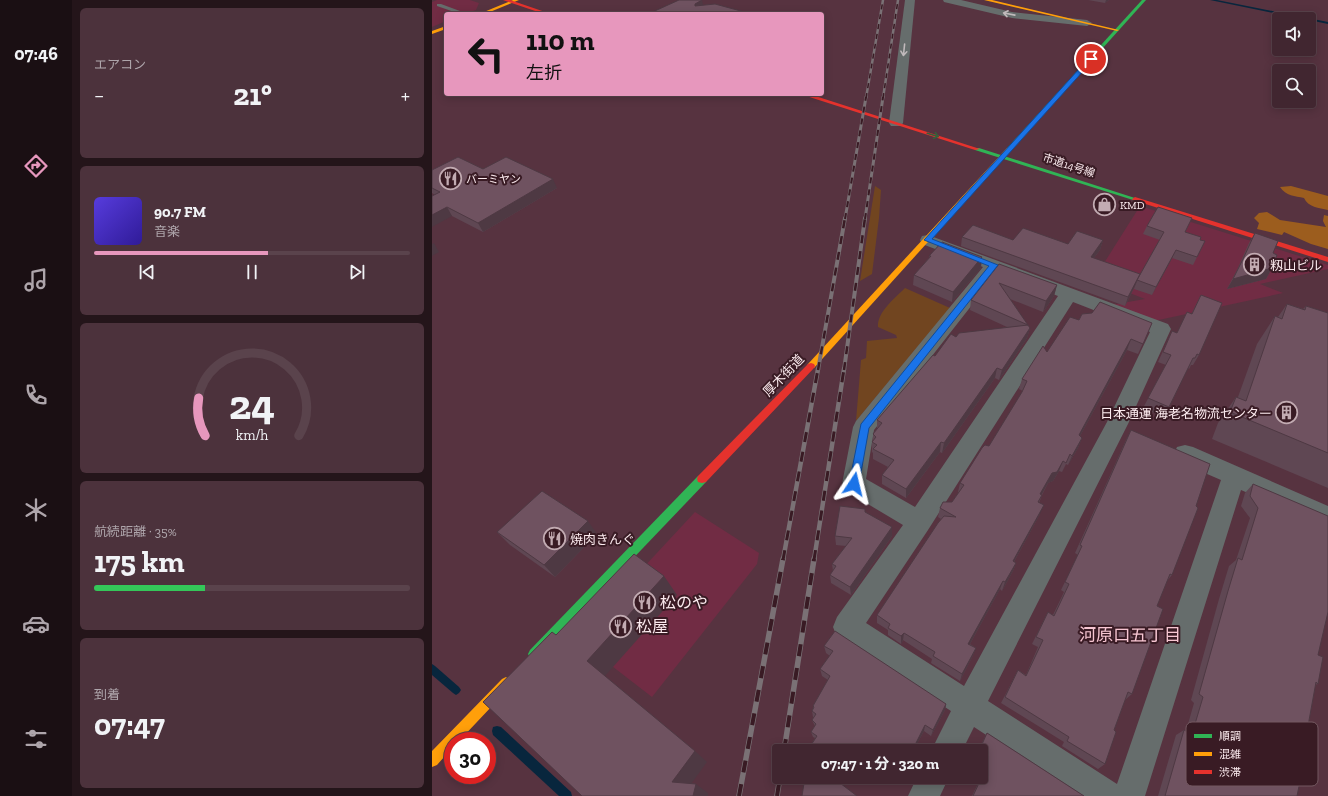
<!DOCTYPE html>
<html lang="ja">
<meta charset="utf-8">
<style>
:root{--surface:#412630;--page:#4c323c;--text:#f1f3f6;--muted:#aea5ab;--line:#5a434c;--accent:#e797bd}
body{margin:0;font-family:"Zilla Slab","Noto Sans JP",serif;background:var(--page);color:var(--text);height:100vh;display:flex;flex-direction:column;font-size:15px;white-space:nowrap}
*{box-sizing:border-box;margin:0}
p{font-size:13px;color:var(--muted)}
.icon{flex:none;width:22px;height:22px;fill:none;stroke:currentColor;stroke-width:2;stroke-linecap:round;stroke-linejoin:round}
.map{position:relative;flex:1;overflow:hidden}
.panel{display:flex;flex-direction:column;gap:8px;padding:8px;background:#24151a;width:360px}
.panel>*{flex:none}
.guide{position:absolute;left:12px;top:12px;width:380px;height:84px;border-radius:4px;box-shadow:0 2px 10px #0003,0 0 0 1px var(--line);background:#e797bd;color:#111;overflow:hidden}
.tools{position:absolute;left:840px;top:12px;display:grid;gap:8px}
.tools a{display:grid;place-items:center;width:44px;height:44px;border-radius:4px;background:var(--surface);box-shadow:0 2px 10px #0003,0 0 0 1px var(--line);font-size:20px}
.speed{position:absolute;left:12px;top:732px;display:flex;gap:8px;font-size:20px;font-weight:700;text-align:center}
.speed>*{display:grid;place-content:center;width:52px;height:52px;border-radius:50%;background:var(--surface);box-shadow:0 2px 10px #0003,0 0 0 1px var(--line);line-height:1}
.speed .limit{border:6px solid #d22;background:#fff;color:#111}
.pin{position:absolute;display:grid;place-items:center;width:34px;height:34px;color:#fff;margin:-17px;border:2px solid #fff;border-radius:50%;box-shadow:0 1px 4px #0007}
.me{position:absolute;width:44px;margin:-22px;rotate:10deg;stroke-linejoin:round;filter:drop-shadow(0 0 3px #0008)}
.turn{display:flex;align-items:center;gap:14px;height:84px;padding:0 16px;font-size:18px}
.turn .icon{width:52px;height:52px;stroke-width:2.5}
.turn b{display:block;font-size:28px;line-height:34px}
.big{font-size:30px;font-weight:700;line-height:1.1}
.panel .tile{flex:1;display:flex;flex-direction:column;justify-content:center;gap:6px;min-width:0;padding:0 14px;border-radius:6px;background:var(--page)}
.panel .dial{align-items:center;gap:0}
.dial svg{height:104px;overflow:visible;fill:none;stroke:var(--line);stroke-width:7;stroke-linecap:round;text-anchor:middle}
.dial text{fill:var(--text);stroke:none}
.song{display:flex;align-items:center;gap:12px}
.cover{width:48px;height:48px;border-radius:6px;background:linear-gradient(135deg,hsl(250 70% 55%),hsl(250 70% 35%))}
.played{height:4px;border-radius:2px;background:linear-gradient(90deg,var(--accent) 55%,var(--line) 55%)}
.keys{display:flex;justify-content:space-around;direction:ltr}
.heat{display:flex;justify-content:space-between;align-items:center;font-size:22px;direction:ltr}
.charge{height:6px;border-radius:3px;background:linear-gradient(90deg,#34c759 35%,var(--line) 0)}
.trip{position:absolute;left:340px;top:744px;width:216px;height:40px;border-radius:4px;background:var(--surface);box-shadow:0 2px 10px #0003,0 0 0 1px var(--line);font-weight:700;line-height:40px;text-align:center}
main{display:flex;flex:1;min-height:0}
.tab-bar{display:flex;flex-direction:column;width:72px;justify-content:space-around;align-items:center;background:#1a0f13;color:var(--muted)}
.tab-bar .icon{width:28px;height:28px}
.tab-bar .selected{color:var(--accent)}
.tab-bar b{font-size:18px;color:var(--text)}
.map>svg:first-child{display:block}
</style>
<main>
<nav class="tab-bar">
<b>07:46</b>
<svg class="icon selected" aria-label="directions" viewBox="0 0 24 24"><path d="M12 3l9 9-9 9-9-9zM9 14v-3h6M13 9l2 2-2 2"/></svg>
<svg class="icon" aria-label="music" viewBox="0 0 24 24"><path d="M9 18V5l10-2v13"/><circle cx="6" cy="18" r="3"/><circle cx="16" cy="16" r="3"/></svg>
<svg class="icon" aria-label="phone" viewBox="0 0 24 24"><path d="M5 4h4l2 5-3 2q2 4 5 5l2-3 5 2v4C11 20 4 13 5 4z"/></svg>
<svg class="icon" aria-label="climate" viewBox="0 0 24 24"><path d="M12 3v18M4 7l16 10M4 17L20 7"/></svg>
<svg class="icon" aria-label="car" viewBox="0 0 24 24"><path d="M5 17H2v-5l4-1 3-4h7l3 4 3 1v5h-3M9 17h6M6 11h13"/><circle cx="7" cy="17" r="2"/><circle cx="17" cy="17" r="2"/></svg>
<svg class="icon" aria-label="filters" viewBox="0 0 24 24"><path d="M4 7h16M4 17h16"/><circle cx="9" cy="7" r="2"/><circle cx="15" cy="17" r="2"/></svg>
</nav>
<section class="panel">
<div class="tile"><p>エアコン</p>
<div class="heat"><a>−</a><b class="big">21°</b><a>+</a></div>
</div>
<div class="tile">
<div class="song"><i class="cover"></i><div><b>90.7 FM</b><p>音楽</p></div></div>
<div class="played"></div>
<div class="keys"><svg class="icon" aria-label="previous" viewBox="0 0 24 24"><path d="M18 5L8 12l10 7zM5 5v14"/></svg><svg class="icon" aria-label="pause" viewBox="0 0 24 24"><path d="M8 5v14M16 5v14"/></svg><svg class="icon" aria-label="next" viewBox="0 0 24 24"><path d="M6 5l10 7-10 7zM19 5v14"/></svg></div>
</div>
<div class="tile dial"><svg viewBox="0 0 100 80">
<path d="M14 69A42 42 0 1 1 86 69"/>
<path d="M14 69A42 42 0 0 1 9 40" stroke="#e797bd"/>
<text x="50" y="56" font-size="32" font-weight="700">24</text>
<text x="50" y="72" font-size="11">km/h</text>
</svg></div>
<div class="tile"><p>航続距離 · 35%</p><b class="big">175 km</b><div class="charge"></div></div>
<div class="tile"><p>到着</p><b class="big">07:47</b></div>
</section>
<div class="map">
<svg width="896" height="796" viewBox="0 0 896 796">
<rect width="100%" height="100%" fill="#573340"/>
<!-- built -->
<g fill="#712c44">
<polygon points="5,0 38,0 47,3 44,10 33,14 14,14 14,21 0,27 0,2"/>
<polygon points="708,206 896,265 896,269 828,284 851,293 722,321 679,305 713,299 662,279"/>
<polygon points="263,512 327,553 325,564 220,697 145,639"/>
</g>
<!-- green -->
<g fill="#714520">
<polygon points="443,186 449,190 447,218 440,274 428,281"/>
<path d="M473 288 518 308 424 421 429 360 434 358 435 341 465 338 464 335 446 327C445 312 463 298 473 288Z"/>
</g>
<!-- forest -->
<g fill="#9c5d1e">
<path d="M859 186 896 196V210C887 208 876 207 872 198 863 196 854 196 848 187Z"/>
<polygon points="835,212 848,220 894,227 891,221 892,215 896,216 896,249 879,244 852,232 850,235 825,229 827,223 822,218 827,213"/>
</g>
<g fill="none" stroke-linecap="round" stroke-linejoin="round">
<!-- stream -->
<g fill="#08263d" fill-rule="evenodd">
<polygon points="778,0 785,0 896,22 896,24 877,20 877,19 871,19"/>
<polygon points="0,664 3,666 27,687 29,690 27,693 24,695 21,693 0,675"/>
<polygon points="65,726 69,727 139,792 140,796 127,796 61,735 60,731 61,727"/>
</g>
<!-- lane -->
<polygon fill="#666d6c" fill-rule="evenodd" points="5,4 9,4 36,14 28,14 5,6"/>
<!-- street -->
<g fill="#666d6c" fill-rule="evenodd">
<polygon points="473,0 483,0 471,123 469,126 459,126 457,123"/>
<polygon points="511,0 529,0 580,12 655,20 660,23 655,26 580,18 512,2"/>
<path d="M496 235 736 324 739 329 696 424 556 701 685 784 789 480 745 461 742 454 745 447 753 445 761 447 896 506V528L809 490 713 796H648L542 727 530 751H499L519 711 405 637 401 627 405 617 471 525 414 491 410 484 421 427 424 421 551 267 490 244 488 240 490 236ZM565 273 626 296 483 507 434 479 442 430ZM641 302 718 332 675 422 532 686 434 623 496 530Z"/>
<polygon points="485,777 517,777 508,796 476,796"/>
</g>
<!-- fast -->
<g fill="#30b455" fill-rule="evenodd">
<polygon points="710,0 714,0 579,150 575,150 575,148"/>
<polygon points="543,148 547,148 706,199 703,201 701,200 543,150"/>
<polygon points="270,475 274,476 275,479 274,482 106,658 102,660 98,658 96,654 98,650 266,476"/>
</g>
<!-- slow -->
<g fill="#ff9f0a" fill-rule="evenodd">
<polygon points="81,0 87,0 53,14 47,14"/>
<polygon points="552,0 560,0 687,30 685,31"/>
<polygon points="14,26 14,29 0,34 0,31"/>
<polygon points="575,148 580,149 382,368 376,368 375,366 376,364"/>
<polygon points="74,677 78,679 80,683 78,687 27,741 21,741 21,747 5,765 0,767 0,751 70,679"/>
</g>
<!-- jam -->
<g fill="#e5322d" fill-rule="evenodd">
<polygon points="71,0 78,0 119,14 112,14"/>
<polygon points="368,94 377,94 548,149 543,150"/>
<polygon points="703,197 896,257 896,262 701,200 700,199"/>
<polygon points="379,363 382,364 383,366 382,368 274,482 270,483 266,482 265,479 266,476 376,364"/>
</g>
<defs>
<g id="rail-far4">
<polyline points="434,98 451,0"/>
<polyline points="451,98 466,0"/>
</g>
<g id="rail-far3">
<polyline points="413,219 434,97"/>
<polyline points="433,219 451,97"/>
</g>
<g id="rail-far2">
<polyline points="386,370 413,218"/>
<polyline points="412,370 433,218"/>
</g>
<g id="rail-far1">
<polyline points="351,560 386,369"/>
<polyline points="382,560 412,369"/>
</g>
<g id="rail">
<polyline points="352,751 382,559"/>
<polyline points="307,796 351,559"/>
<polyline points="345,796 348,777"/>
</g>
</defs>
<!-- rail-far4 casing -->
<use href="#rail-far4" stroke="#7a7175" stroke-width="2.5"/>
<!-- rail-far3 casing -->
<use href="#rail-far3" stroke="#7a7175" stroke-width="3"/>
<!-- rail-far2 casing -->
<use href="#rail-far2" stroke="#7a7175" stroke-width="4"/>
<!-- rail-far1 casing -->
<use href="#rail-far1" stroke="#7a7175" stroke-width="4.5"/>
<!-- rail casing -->
<use href="#rail" stroke="#7a7175" stroke-width="5.5"/>
<!-- rail-far4 -->
<use href="#rail-far4" stroke="#391b24" stroke-width="1.5" stroke-dasharray="5" stroke-linecap="butt"/>
<!-- rail-far3 -->
<use href="#rail-far3" stroke="#391b24" stroke-width="2" stroke-dasharray="6" stroke-linecap="butt"/>
<!-- rail-far2 -->
<use href="#rail-far2" stroke="#391b24" stroke-width="2.5" stroke-dasharray="8" stroke-linecap="butt"/>
<!-- rail-far1 -->
<use href="#rail-far1" stroke="#391b24" stroke-width="3" stroke-dasharray="10" stroke-linecap="butt"/>
<!-- rail -->
<use href="#rail" stroke="#391b24" stroke-width="4" stroke-dasharray="12" stroke-linecap="butt"/>
</g>
<!-- wall -->
<g fill="#5f4753">
<polygon points="656,0 677,0 673,3"/>
<polygon points="51,169 125,188 51,232 20,216 3,195 0,193 0,170"/>
<polygon points="715,226 756,227 753,232 768,240 773,241 761,265 740,258 720,295 702,289 703,286 693,306 529,246 530,237 636,244 671,240 668,250 662,258 706,278 728,240 711,234"/>
<polygon points="823,233 841,253 840,268 834,279 795,289 805,270 817,243"/>
<polygon points="497,256 549,268 520,302 481,285 482,275 497,258"/>
<polygon points="567,264 625,285 622,296 611,312 578,299 598,328 595,338 567,380 563,378 510,453 508,452 474,498 450,484 450,475 456,467 441,459 441,453 440,452 440,442 441,440 441,434 445,429 445,420 503,356 524,337 575,327 538,310 539,300"/>
<polygon points="769,295 767,355 761,365 759,365 757,369 756,368 737,407 731,417 711,408 734,365 726,362 740,331 745,333 760,313"/>
<polygon points="855,304 871,309 874,306 896,313 896,488 780,439 786,423 804,397 806,397 825,344 843,316 846,317"/>
<polygon points="647,320 720,323 706,354 695,350 648,436 650,438 646,448 636,465 634,464 630,472 627,471 621,481 616,483 610,495 607,503 608,514 582,562 584,563 581,571 570,591 568,589 538,644 544,648 541,655 528,681 499,663 500,659 471,640 469,644 456,635 456,630 445,623 445,615 509,519 506,517 508,508 520,502 527,492 526,492 528,483 557,446 591,391 587,389 590,379"/>
<polygon points="699,430 764,506 740,575 734,582 725,606 700,694 693,700 682,730 673,764 666,769 630,746 632,742 569,703 586,670 594,675 606,647 600,644 616,612 621,615 632,592 629,590 646,555 643,553 694,440"/>
<polygon points="821,484 886,655 886,684 883,685 876,726 865,796 726,796 744,735 752,730 754,731 762,703 759,700 787,599 797,566 804,560 818,518 809,506 813,493"/>
<polygon points="433,512 460,527 460,536 419,595 399,583 398,575 401,571 400,564 414,546 404,545 403,536"/>
<polygon points="65,532 165,534 123,577 78,545"/>
<polygon points="392,646 514,704 513,710 499,736 492,731 481,751 427,751 425,750 425,751 375,751 383,738 381,737 379,732 383,726 380,720 382,717 381,717 380,711 381,708 381,706 396,680 390,676 388,669 398,656 394,653"/>
<polygon points="555,733 652,796 540,796 550,775 549,774 549,751 546,751"/>
</g>
<!-- shaded-wall -->
<g fill="#4e3943">
<polygon points="270,0 272,10 263,6 263,4"/>
<polygon points="674,0 677,0 673,3"/>
<polygon points="121,179 125,188 51,232 46,223"/>
<polygon points="15,207 20,216 0,227 0,215"/>
<polygon points="671,240 668,250 656,266 659,257"/>
<polygon points="2,243 7,252 0,256 0,244"/>
<polygon points="744,250 740,258 720,295 724,287"/>
<polygon points="550,257 549,268 520,302 521,292"/>
<polygon points="840,268 834,279 795,289 801,279"/>
<polygon points="708,274 703,286 693,306 696,297"/>
<polygon points="625,285 622,296 611,312 614,301"/>
<polygon points="598,328 595,338 567,380 570,370"/>
<polygon points="699,339 695,350 643,445 647,435"/>
<polygon points="565,368 563,378 510,453 512,443"/>
<polygon points="650,438 646,448 636,465 640,456"/>
<polygon points="509,442 508,452 474,498 474,489"/>
<polygon points="631,461 627,471 621,481 616,483 605,503 608,494 620,473"/>
<polygon points="612,505 608,514 578,569 581,561"/>
<polygon points="156,521 165,534 123,577 112,565"/>
<polygon points="460,527 460,536 419,595 418,587"/>
<polygon points="584,563 581,571 570,591 573,582"/>
<polygon points="232,576 245,595 173,676 155,661"/>
<polygon points="571,581 568,589 534,651 536,644"/>
<polygon points="472,633 471,640 469,644 469,636"/>
<polygon points="544,648 541,655 528,681 530,674"/>
<polygon points="514,704 513,710 499,736 501,730"/>
<polygon points="493,725 492,731 481,751 480,751"/>
<polygon points="425,745 425,751 421,751"/>
<polygon points="263,751 275,762 254,791 240,782"/>
<polygon points="406,777 410,777 405,784 404,780"/>
<polygon points="264,784 276,793 276,796 261,796"/>
</g>
<!-- building -->
<g fill="#6f5260" stroke="#4e3943">
<polygon points="247,0 270,0 263,4 263,6 283,4 320,14 216,14"/>
<polygon points="26,157 51,169 74,157 121,179 46,223 15,207 0,215 0,196 8,192 0,188 0,170"/>
<polygon points="726,207 760,218 753,232 769,237 768,240 773,241 765,257 744,250 724,287 705,280 732,232 715,226"/>
<polygon points="541,225 581,240 591,228 636,244 645,231 671,240 659,257 708,274 696,297 530,237"/>
<polygon points="823,233 846,241 841,253 845,255 840,268 801,279 811,259"/>
<polygon points="510,242 550,257 521,292 482,275 499,256 497,256"/>
<polygon points="567,264 625,285 614,301 567,283 598,328 570,370 565,368 512,443 509,442 474,489 450,475 462,460 441,449 445,445 440,442 444,437 441,434 450,423 445,420 501,355 503,356 519,334 524,337 527,333 596,325 539,300"/>
<polygon points="769,295 790,303 767,355 765,354 763,358 761,358 737,407 716,398 739,355 731,352 740,331 745,333 755,312 760,314"/>
<polygon points="668,302 720,323 711,344 699,339 647,435 650,438 640,456 638,454 634,463 631,461 625,472 620,473 608,494 610,495 606,502 612,505 581,561 584,563 573,582 571,581 536,644 544,648 530,674 501,656 503,652 472,633 469,636 456,628 458,624 445,615 506,523 512,516 524,517 508,508 511,502 520,502 532,485 528,483 550,448 553,445 557,446 590,392 595,381 590,379 611,346 615,352 638,317 647,320 650,314 660,313"/>
<polygon points="855,304 873,310 874,306 896,313 896,453 798,412 804,397 814,401 843,316 850,319"/>
<polygon points="699,430 778,464 764,506 766,508 740,575 738,574 725,606 731,609 700,694 696,692 682,730 684,732 673,764 635,741 637,737 573,697 586,670 594,676 611,640 604,637 616,612 622,616 637,584 633,582 650,546 648,545"/>
<polygon points="821,484 896,516 896,612 886,655 891,657 886,684 884,682 876,726 879,727 865,796 733,796 752,730 760,734 771,697 767,694 796,591 806,558 810,560 826,508 818,496"/>
<polygon points="110,491 156,521 112,565 65,532"/>
<polygon points="408,506 433,509 433,512 460,527 418,587 398,575 404,566 400,564 420,538 403,536"/>
<polygon points="202,554 232,576 155,661 263,751 240,782 264,784 261,796 150,796 51,702 120,632 124,635"/>
<polygon points="403,631 514,704 501,730 493,725 480,751 433,751 425,745 421,751 375,751 385,736 379,732 384,724 380,720 384,714 380,711 382,707 381,706 398,676 388,669 401,651 392,646"/>
<polygon points="555,733 652,796 541,796 553,770 549,768 549,751 547,751"/>
<polygon points="373,777 406,777 404,780 425,796 370,796"/>
</g>
<!-- one-way arrows -->
<defs><path id="oneway-shaft" d="M-6 0H5M1.5-3L5.5 0L1.5 3" fill="none" stroke-width="1.6" stroke-linecap="round" stroke-linejoin="round"/></defs>
<g stroke="#c0b9bb">
<use href="#oneway-shaft" transform="translate(577 14) rotate(-169)"/>
<use href="#oneway-shaft" transform="translate(472 50) rotate(96)"/>
</g>
<use stroke="#35603a" href="#oneway-shaft" transform="translate(501 135) rotate(17)"/>
<!-- route -->
<polygon fill="#1a73e8" stroke="#114b97" points="657,58 662,59 500,239 566,265 437,428 427,484 426,488 419,488 417,484 429,424 557,266 492,240"/>
<!-- icons -->
<defs>
<symbol id="restaurant-ring" viewBox="-11 -11 22 22"><circle r="9.5" fill="#391b24" stroke="#c2abb2" stroke-width="1.5"/><path d="M-5-6h1v4h1v-4h1v4h1v-4h1v5L-1.5 .5V6h-2V.5L-5-1ZM5-6V6H3V1.5H1.5Q1.5-4 5-6Z" fill="#c2abb2"/></symbol>
<symbol id="shop-ring" viewBox="-11 -11 22 22"><circle r="9.5" fill="#391b24" stroke="#c2abb2" stroke-width="1.5"/><path d="M-5-2.5h2.3a2.7 3.5 0 0 1 5.4 0H5L5.5 6h-11ZM-1.5-2.5h3a1.5 2.3 0 0 0-3 0Z" fill="#c2abb2"/></symbol>
<symbol id="building-ring" viewBox="-11 -11 22 22"><circle r="9.5" fill="#391b24" stroke="#c2abb2" stroke-width="1.5"/><path d="M-4-6H4V6H1V3H-1V6H-4ZM-2.5-4.3h1.7v1.8h-1.7ZM.8-4.3h1.7v1.8H.8ZM-2.5-1h1.7V.8h-1.7ZM.8-1h1.7V.8H.8Z" fill="#c2abb2"/></symbol>
</defs>
<g fill-rule="evenodd">
<use href="#restaurant-ring" x="6" y="166" width="25" height="25"/>
<use href="#shop-ring" x="660" y="192" width="25" height="25"/>
<use href="#building-ring" x="810" y="252" width="25" height="25"/>
<use href="#building-ring" x="842" y="400" width="25" height="25"/>
<use href="#restaurant-ring" x="110" y="526" width="25" height="25"/>
<use href="#restaurant-ring" x="200" y="590" width="25" height="25"/>
<use href="#restaurant-ring" x="176" y="614" width="25" height="25"/>
</g>
<g text-anchor="middle" stroke-width="4" stroke-linejoin="round" paint-order="stroke">
<!-- far-street labels -->
<g font-size="11" fill="#fcebef" stroke="#391b24">
<text transform="translate(637 165) rotate(18)" y="4">市道14号線</text>
</g>
<!-- far-poi labels -->
<g font-size="11" fill="#fcebef" stroke="#391b24" text-anchor="start">
<text x="34" y="183">バーミヤン</text>
<text x="688" y="209">KMD</text>
</g>
<!-- poi labels -->
<g font-size="13" fill="#fcebef" stroke="#391b24" text-anchor="start">
<text x="838" y="270">籾山ビル</text>
<text x="840" y="418" text-anchor="end">日本通運 海老名物流センター</text>
<text x="138" y="544">焼肉きんぐ</text>
</g>
<!-- street labels -->
<g font-size="13" fill="#fcebef" stroke="#391b24">
<text transform="translate(351 375) rotate(-46)" y="5">厚木街道</text>
</g>
<!-- near-poi labels -->
<g font-size="16" fill="#fcebef" stroke="#391b24" text-anchor="start">
<text x="228" y="608">松のや</text>
<text x="204" y="632">松屋</text>
</g>
<!-- near-neighbourhood labels -->
<g font-size="17" fill="#f7c6d2" stroke="#391b24">
<text x="698" y="641">河原口五丁目</text>
</g>
</g>
<!-- legend -->
<rect x="754" y="722" width="132" height="64" rx="6" fill="#391b24" stroke="#745961" stroke-width="1"/>
<rect x="762" y="734" width="18" height="4" fill="#30b455"/>
<rect x="762" y="752" width="18" height="4" fill="#ff9f0a"/>
<rect x="762" y="770" width="18" height="4" fill="#e5322d"/>
<g font-size="11" fill="#fcebef">
<text x="787" y="740">順調</text>
<text x="787" y="758">混雑</text>
<text x="787" y="776">渋滞</text>
</g>
</svg>
<div class="tools">
<a><svg class="icon" aria-label="sound" viewBox="0 0 24 24"><path d="M4 9h4l5-4v14l-5-4H4zM17 9q2 3 0 6"/></svg></a>
<a><svg class="icon" aria-label="search" viewBox="0 0 24 24"><circle cx="10" cy="10" r="6"/><path d="M15 15l6 6"/></svg></a>
</div>
<div class="speed"><div class="limit">30</div></div>
<div class="pin" style="left:659px;top:59px;background:#d93025"><svg class="icon" aria-label="arrive" viewBox="0 0 24 24"><path d="M6 21V4h12l-3 4 3 4H6"/></svg></div>
<svg class="me" style="left:422px;top:484px" viewBox="-20 -20 40 40"><path d="M0-17L14 15 0 8-14 15z" fill="#1a73e8" stroke="#fff" stroke-width="4"/></svg>
<div class="trip">07:47 · 1 分 · 320 m</div>
<div class="guide">
<div class="turn"><svg class="icon" aria-label="left" viewBox="0 0 24 24"><path d="M17 20v-9H6M10 6l-5 5 5 5"/></svg><div><b>110 m</b>左折</div></div>
</div>
</div>
</main>
